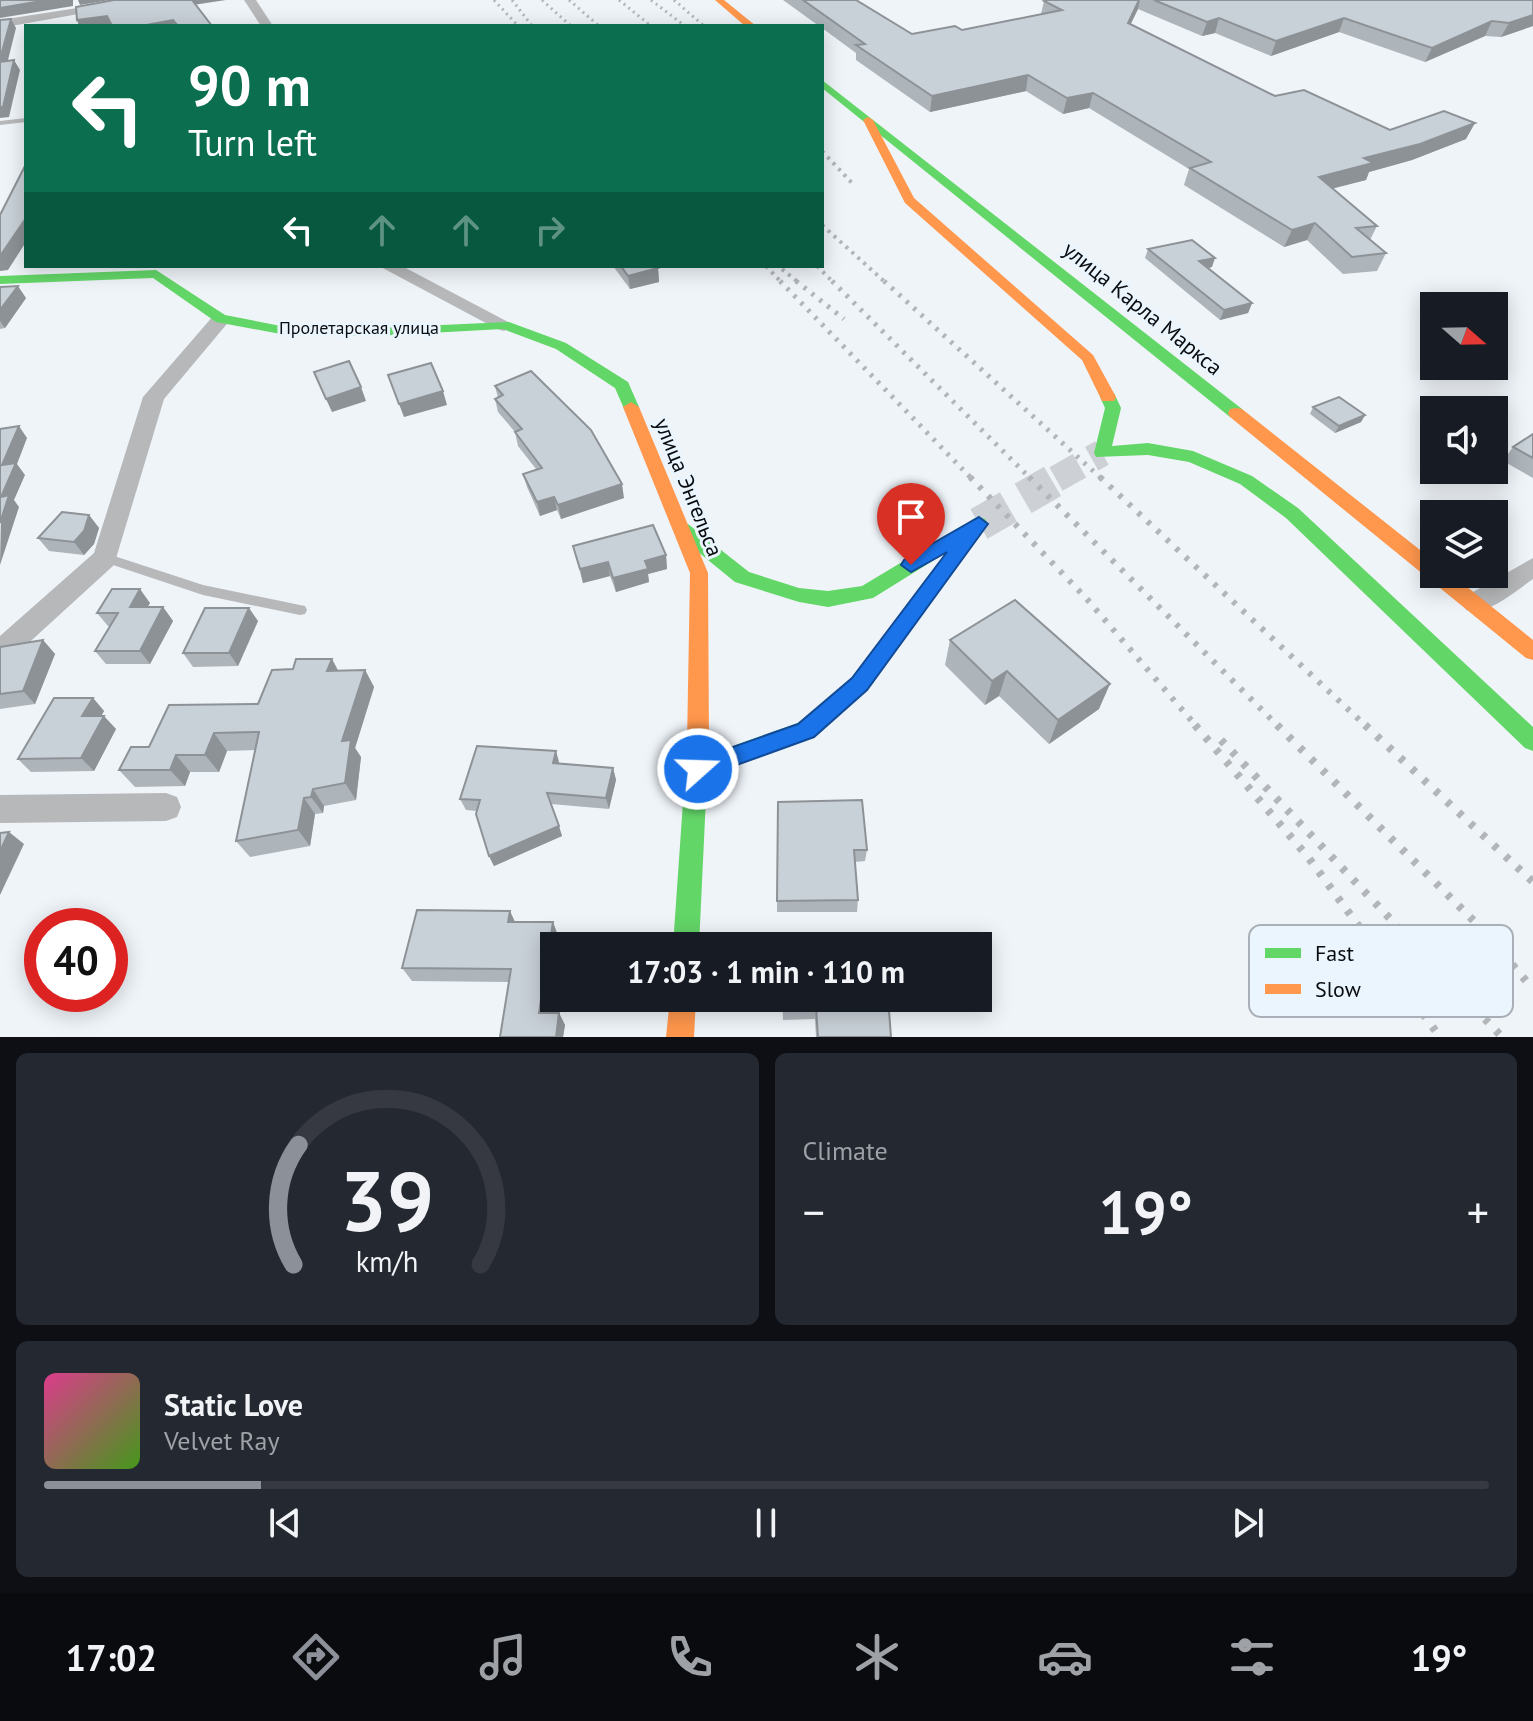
<!DOCTYPE html>
<meta charset="utf-8">
<style>
:root{--surface:#171b24;--page:#242831;--text:#f1f3f6;--muted:#9ea1a6;--line:#363941;--accent:#8c9099}
body{margin:0;font-family:"PT Sans",sans-serif;background:var(--page);color:var(--text);height:100vh;display:flex;flex-direction:column;font-size:30px;white-space:nowrap}
*{box-sizing:border-box;margin:0}
p{font-size:26px;color:var(--muted)}
.icon{flex:none;width:44px;height:44px;fill:none;stroke:currentColor;stroke-width:2;stroke-linecap:round;stroke-linejoin:round}
.map{position:relative;height:1037px;overflow:hidden}
.drawer{display:flex;flex-direction:column;gap:16px;padding:16px;background:#0d0f14;flex:1}
.drawer>*{flex:none}
.guide{position:absolute;left:24px;top:24px;width:800px;height:244px;border-radius:0px;box-shadow:0 4px 20px #0003;background:#0b6e4f;color:#fff;overflow:hidden}
.needle{width:52px;rotate:110deg}
.tools{position:absolute;left:1420px;top:292px;display:grid;gap:16px}
.tools a{display:grid;place-items:center;width:88px;height:88px;border-radius:0px;background:var(--surface);box-shadow:0 4px 20px #0003;font-size:40px}
.speed{position:absolute;left:24px;top:908px;display:flex;gap:16px;font-size:40px;font-weight:700;text-align:center}
.speed>*{display:grid;place-content:center;width:104px;height:104px;border-radius:50%;background:var(--surface);box-shadow:0 4px 20px #0003;line-height:1}
.speed .limit{border:12px solid #d22;background:#fff;color:#111}
.pin{position:absolute;display:grid;place-items:center;width:68px;height:68px;color:#fff;margin:-82px -34px;border-radius:50% 50% 50% 0;rotate:-45deg;box-shadow:0 0 8px #0007}
.pin .icon{rotate:45deg}
.me{position:absolute;width:88px;margin:-44px;rotate:70deg;stroke-linejoin:round;filter:drop-shadow(0 0 6px #0008)}
.turn{display:flex;align-items:center;gap:28px;height:168px;padding:0 32px;font-size:36px}
.turn .icon{width:104px;height:104px;stroke-width:2.5}
.turn b{display:block;font-size:56px;line-height:68px}
.lanes{display:flex;align-items:center;height:76px;padding:0 32px;background:#0003;justify-content:center;gap:40px;direction:ltr}
.lanes .off{opacity:.35}
.big{font-size:60px;font-weight:800;line-height:1.1}
.drawer .card{flex:1;display:flex;flex-direction:column;justify-content:center;gap:12px;min-width:0;padding:0 28px;border-radius:12px;background:var(--page)}
.drawer .dial{align-items:center;gap:0}
.dial svg{height:208px;overflow:visible;fill:none;stroke:var(--line);stroke-width:7;stroke-linecap:round;text-anchor:middle}
.dial text{fill:var(--text);stroke:none}
.song{display:flex;align-items:center;gap:24px}
.cover{width:96px;height:96px;border-radius:12px;background:linear-gradient(135deg,hsl(330 70% 55%),hsl(100 70% 35%))}
.played{height:8px;border-radius:4px;background:linear-gradient(90deg,var(--accent) 15%,var(--line) 15%)}
.keys{display:flex;justify-content:space-around;direction:ltr}
.heat{display:flex;justify-content:space-between;align-items:center;font-size:44px;direction:ltr}
.drawer .tiles{flex:1;display:grid;gap:16px;grid-template-columns:1fr 1fr}
.card:last-child{grid-column:span 2}
.trip{position:absolute;left:540px;top:932px;width:452px;height:80px;border-radius:0px;background:var(--surface);box-shadow:0 4px 20px #0003;font-weight:800;line-height:80px;text-align:center}
.dock{display:flex;height:128px;justify-content:space-around;align-items:center;background:#090b0e;color:var(--muted)}
.dock .icon{width:56px;height:56px}
.dock .on{color:var(--accent)}
.dock b{font-size:36px;color:var(--text)}
.map>svg:first-child{display:block}
</style>
<div class="map">
<svg width="1533" height="1037" viewBox="0 0 1533 1037">
<rect width="100%" height="100%" fill="#eff4f9"/>
<g fill="none" stroke-linecap="round" stroke-linejoin="round">
<!-- secondary-tunnel-far1 -->
<polyline stroke="#cdd1d6" stroke-width="27" stroke-dasharray="27 14" stroke-linecap="butt" points="1056,479 1102,453"/>
<!-- secondary-tunnel -->
<polyline stroke="#cdd1d6" stroke-width="34" stroke-dasharray="34 17" stroke-linecap="butt" points="979,524 1060,477"/>
<!-- lane -->
<g fill="#b6b8ba" fill-rule="evenodd">
<polygon points="26,118 26,122 0,125 0,121"/>
<polygon points="105,553 203,585 300,605 305,606 307,610 305,614 300,615 203,595 101,561 99,558 101,555"/>
</g>
<!-- street -->
<g fill="#b6b8ba" fill-rule="evenodd">
<polygon points="129,0 157,0 0,28 0,20"/>
<polygon points="244,0 256,0 273,26 261,26"/>
<polygon points="379,266 402,266 514,325 504,331 497,329"/>
<polygon points="221,313 231,319 164,399 114,565 10,660 0,663 0,636 94,553 143,397 214,315"/>
<path d="M1533 558V579C1515 591 1487 617 1466 610L1462 603 1466 596Z"/>
<polygon points="166,793 177,797 181,807 177,817 166,821 0,823 0,795"/>
</g>
<!-- fast -->
<g fill="#63d668" fill-rule="evenodd">
<polygon points="822,80 1242,409 1244,413 1242,417 1230,417 822,88"/>
<polygon points="156,270 225,315 286,327 374,328 509,322 566,343 628,382 639,407 631,412 625,411 615,388 556,349 503,329 374,336 286,335 216,322 153,278 0,284 0,276"/>
<polygon points="1108,392 1114,393 1121,408 1112,446 1148,443 1193,451 1252,476 1298,508 1533,727 1533,751 1525,748 1286,518 1240,484 1189,462 1148,455 1096,457 1094,453 1105,408 1100,397"/>
<polygon points="979,517 985,519 988,524 985,529 866,690 814,737 707,776 699,946 673,946 687,744 690,737 698,734 706,737 708,755 798,723 852,678 947,552 873,598 828,607 799,602 735,582 676,534 673,529 676,524 688,524 749,572 799,588 828,591 862,586 957,529 966,528 973,519"/>
</g>
<!-- slow -->
<g fill="#ff974d" fill-rule="evenodd">
<polygon points="715,0 724,0 756,26 745,26"/>
<polygon points="868,117 873,120 914,198 1093,355 1116,397 1114,401 1102,401 1082,360 905,203 863,120"/>
<polygon points="631,402 639,407 708,573 709,744 706,751 698,754 690,751 687,744 690,573 623,407"/>
<polygon points="1236,408 1242,409 1434,561 1434,574 1451,574 1533,640 1533,660 1526,658 1230,417 1228,413 1230,409"/>
<polygon points="670,998 696,998 694,1037 666,1037"/>
</g>
<!-- rail-far4 -->
<g stroke="#b3b6b9" stroke-width="3" stroke-dasharray="2 4" stroke-linecap="butt">
<polyline points="494,0 518,26"/>
<polyline points="512,0 532,26"/>
<polyline points="542,0 571,26"/>
<polyline points="569,0 599,26"/>
<polyline points="619,0 651,26"/>
<polyline points="651,0 685,26"/>
<polyline points="674,0 704,26"/>
</g>
<!-- rail-far3 -->
<g stroke="#b3b6b9" stroke-width="4" stroke-dasharray="3 5" stroke-linecap="butt">
<polyline points="822,151 852,183"/>
<polyline points="822,225 886,283"/>
<polyline points="766,266 782,283"/>
<polyline points="817,266 834,283"/>
<polyline points="782,269 799,283"/>
</g>
<!-- rail-far2 -->
<g stroke="#b3b6b9" stroke-width="5" stroke-dasharray="3 7" stroke-linecap="butt">
<polyline points="780,281 972,479"/>
<polyline points="796,281 844,319"/>
<polyline points="832,281 1031,479"/>
<polyline points="884,281 1102,479"/>
</g>
<!-- rail-far1 -->
<g stroke="#b3b6b9" stroke-width="6" stroke-dasharray="4 9" stroke-linecap="butt">
<polyline points="970,477 1086,598 1197,727"/>
<polyline points="1029,477 1279,727"/>
<polyline points="1100,477 1367,727"/>
</g>
<!-- rail -->
<g stroke="#b3b6b9" stroke-width="8" stroke-dasharray="5 11" stroke-linecap="butt">
<polyline points="1195,725 1308,857 1440,1037"/>
<polyline points="1277,725 1481,928 1533,989"/>
<polyline points="1365,725 1533,882"/>
<polyline points="1221,740 1502,1037"/>
</g>
</g>
<!-- wall -->
<g fill="#adb4ba">
<polygon points="783,0 856,0 912,34 962,30 1041,14 1044,1 1047,0 1533,0 1533,26 1501,37 1485,36 1425,62 1339,32 1271,56 1215,33 1202,36 1138,9 1130,25 1275,96 1390,130 1466,139 1412,160 1369,172 1366,180 1332,188 1377,226 1370,240 1386,253 1377,271 1343,274 1307,240 1284,247 1184,185 1189,169 1089,108 1063,114 1026,91 930,112 856,60 856,53 822,28 822,26 819,26"/>
<polygon points="1148,249 1212,267 1208,268 1252,303 1248,313 1220,320 1145,258"/>
<polygon points="613,266 656,266 658,268 659,282 630,289"/>
<polygon points="0,287 26,298 5,328 0,329"/>
<polygon points="495,386 624,498 561,519 557,510 540,516 527,487 523,474 536,469 518,446 515,432 498,412 495,399 498,398"/>
<polygon points="1313,407 1365,415 1361,422 1335,433 1310,414"/>
<polygon points="1533,434 1533,478 1503,461 1513,447"/>
<polygon points="89,515 99,528 94,544 84,555 49,551 38,538"/>
<polygon points="573,546 666,555 667,569 648,574 649,582 616,592 610,576 583,583"/>
<polygon points="150,603 147,607 163,607 173,621 150,664 106,664 95,651 110,626 108,626 97,613"/>
<polygon points="258,621 238,666 193,667 183,653"/>
<polygon points="43,640 55,654 35,704 0,709 0,647"/>
<polygon points="950,640 1099,709 1049,744 999,696 985,705 945,665"/>
<polygon points="332,659 338,670 365,670 374,687 355,748 361,757 356,800 324,806 323,813 315,814 310,846 250,857 236,841 255,750 227,751 219,772 190,772 185,786 135,787 119,770 149,747 258,704 293,669"/>
<polygon points="93,698 104,711 101,716 116,729 94,771 31,772 18,759"/>
<polygon points="559,762 559,764 613,768 616,780 609,809 551,804 562,836 494,866 489,856 477,811 466,810 460,799"/>
<polygon points="778,802 867,850 865,861 855,862 858,900 857,912 777,912"/>
<polygon points="516,922 553,922 558,936 557,946 554,946 547,1013 559,1013 565,1025 563,1037 500,1037 509,982 412,981 402,968"/>
<polygon points="782,998 888,998 891,1037 816,1037 815,1019 783,1020"/>
</g>
<!-- shaded-wall -->
<g fill="#8d9297">
<polygon points="47,0 73,0 73,6 0,18 0,8"/>
<polygon points="78,0 110,0 80,5"/>
<polygon points="190,0 226,0 193,5"/>
<polygon points="1139,0 1140,0 1138,9 1124,38 1128,23"/>
<polygon points="1533,15 1533,26 1501,37 1509,23"/>
<polygon points="107,16 111,26 79,26 77,20"/>
<polygon points="1219,18 1215,33 1202,36 1207,22"/>
<polygon points="1344,18 1339,32 1271,56 1276,41"/>
<polygon points="11,19 16,28 5,72 0,63 0,59"/>
<polygon points="173,20 176,26 141,26"/>
<polygon points="1492,21 1485,36 1425,62 1432,48"/>
<polygon points="14,60 20,70 9,117 0,118 0,107"/>
<polygon points="1028,75 1026,91 930,112 932,96"/>
<polygon points="1093,93 1089,108 1063,114 1067,98"/>
<polygon points="1475,123 1466,139 1412,160 1369,172 1366,180 1312,194 1319,177 1364,158"/>
<polygon points="26,218 26,242 8,270 0,271 0,256"/>
<polygon points="1315,223 1307,240 1284,247 1292,230"/>
<polygon points="1215,258 1212,267 1195,271 1199,261"/>
<polygon points="658,268 659,282 630,289 628,276"/>
<polygon points="18,286 26,298 5,328 0,321 0,310"/>
<polygon points="1252,303 1248,313 1220,320 1224,310"/>
<polygon points="361,387 366,401 332,412 326,399"/>
<polygon points="443,391 447,405 404,417 399,404"/>
<polygon points="1365,415 1361,422 1335,433 1339,426"/>
<polygon points="19,426 27,438 17,464 25,475 14,500 19,507 0,565 2,465"/>
<polygon points="622,484 624,498 561,519 558,505"/>
<polygon points="554,497 557,510 540,516 537,502"/>
<polygon points="89,515 99,528 94,544 84,555 74,542"/>
<polygon points="666,555 667,569 648,574 649,582 616,592 613,578 645,561"/>
<polygon points="608,562 610,576 583,583 580,569"/>
<polygon points="140,589 150,603 140,621 130,607"/>
<polygon points="163,607 173,621 150,664 140,651"/>
<polygon points="249,608 258,621 238,666 229,653"/>
<polygon points="43,640 55,654 35,704 23,691"/>
<polygon points="332,659 341,677 327,671"/>
<polygon points="365,670 374,687 355,748 361,757 356,800 345,783 342,741"/>
<polygon points="1007,671 999,696 985,705 992,681"/>
<polygon points="1110,684 1099,709 1049,744 1058,720"/>
<polygon points="93,698 104,711 94,729 82,716"/>
<polygon points="104,716 116,729 94,771 81,758"/>
<polygon points="214,733 227,751 219,772 205,755"/>
<polygon points="556,751 559,762 556,774 553,763"/>
<polygon points="176,755 190,772 185,786 170,770"/>
<polygon points="613,768 616,780 609,809 606,798"/>
<polygon points="313,789 324,806 323,813 311,797"/>
<polygon points="304,798 315,814 310,846 298,830"/>
<polygon points="559,826 562,836 494,866 489,856"/>
<polygon points="9,832 24,844 0,895 0,851"/>
<polygon points="510,911 516,924 508,922"/>
<polygon points="553,922 558,936 557,946 554,946 554,965 545,1025 539,1013"/>
<polygon points="559,1013 565,1025 563,1037 556,1037"/>
</g>
<!-- building -->
<g fill="#c9d1d8" stroke="#8d9297" stroke-width="2">
<polygon points="0,0 47,0 0,8"/>
<polygon points="114,0 192,0 212,26 178,26 173,20 141,26 112,26 107,16 77,20 76,7"/>
<polygon points="803,0 856,0 912,34 955,26 962,30 1062,10 1044,1 1047,0 1139,0 1128,23 1275,96 1304,90 1390,130 1444,111 1475,123 1420,144 1364,158 1373,163 1319,177 1377,226 1356,228 1386,253 1352,257 1315,223 1292,230 1190,168 1211,162 1093,93 1067,98 1028,75 932,96 856,45 865,44"/>
<polygon points="1154,0 1533,0 1533,15 1509,23 1492,21 1432,48 1344,18 1276,41 1219,18 1207,22"/>
<polygon points="11,19 0,59 0,20"/>
<polygon points="14,60 3,107 0,107 0,62"/>
<polygon points="26,164 26,218 0,256 0,215"/>
<polygon points="1192,240 1215,258 1199,261 1252,303 1224,310 1148,249"/>
<polygon points="621,266 656,266 658,268 628,276"/>
<polygon points="18,286 0,310 0,287"/>
<polygon points="349,361 361,387 326,399 314,372"/>
<polygon points="431,363 443,391 399,404 388,375"/>
<polygon points="531,371 591,430 622,484 558,505 554,497 537,502 523,474 542,468 515,432 522,429 495,399 503,395 495,386"/>
<polygon points="1339,397 1365,415 1339,426 1313,407"/>
<polygon points="19,426 2,465 16,463 1,497 9,495 0,523 0,429"/>
<polygon points="1533,434 1533,458 1513,447"/>
<polygon points="62,512 89,515 84,531 74,542 38,538"/>
<polygon points="653,525 666,555 645,561 648,569 613,578 608,562 580,569 573,546"/>
<polygon points="112,589 140,589 130,607 163,607 140,651 95,651 118,613 97,613"/>
<polygon points="1015,600 1110,684 1058,720 1007,671 992,681 950,640"/>
<polygon points="205,608 249,608 229,653 183,653"/>
<polygon points="43,640 23,691 0,694 0,647"/>
<polygon points="296,659 332,659 327,671 365,670 342,741 351,740 345,783 313,789 311,797 304,798 298,830 236,841 259,732 214,733 205,755 176,755 170,770 119,770 131,747 149,747 169,705 258,704 272,670 293,669"/>
<polygon points="54,698 93,698 82,716 104,716 81,758 18,759"/>
<polygon points="477,746 556,751 553,763 613,768 606,798 547,793 559,826 489,856 476,814 480,800 460,799"/>
<polygon points="862,800 867,850 854,850 858,900 777,901 778,802"/>
<polygon points="9,832 0,851 0,833"/>
<polygon points="417,910 510,911 508,922 553,922 539,1013 559,1013 556,1037 500,1037 511,969 402,968"/>
<polygon points="783,998 888,998 891,1037 818,1037 816,1007 783,1007"/>
</g>
<!-- route -->
<polygon fill="#1a73e8" stroke="#114b97" stroke-width="2" points="979,517 988,524 985,528 867,690 814,737 698,779 690,776 687,769 690,762 798,724 852,678 947,552 911,572 901,565 904,560"/>
<g text-anchor="middle" stroke-width="6" stroke-linejoin="round" paint-order="stroke">
<!-- far-street labels -->
<g font-size="18" fill="#0a0d10" stroke="#ebf5fd">
<text x="359" y="334">Пролетарская улица</text>
</g>
<!-- street labels -->
<g font-size="22" fill="#0a0d10" stroke="#ebf5fd">
<text transform="translate(1143 308) rotate(39)" y="8">улица Карла Маркса</text>
<text transform="translate(689 487) rotate(68)" y="8">улица Энгельса</text>
</g>
</g>
<!-- legend -->
<rect x="1249" y="925" width="264" height="92" rx="12" fill="#ebf5fd" stroke="#a8afb6" stroke-width="2"/>
<rect x="1265" y="948" width="36" height="10" fill="#63d668"/>
<rect x="1265" y="984" width="36" height="10" fill="#ff974d"/>
<g font-size="22" fill="#0a0d10">
<text x="1315" y="961">Fast</text>
<text x="1315" y="997">Slow</text>
</g>
</svg>
<div class="tools">
<a><svg class="needle" viewBox="-14 -14 28 28"><path d="M0-13l5 13h-10z" fill="#e53935"/><path d="M0 13l5-13h-10z" fill="#9ea1a6"/></svg></a>
<a><svg class="icon" aria-label="sound" viewBox="0 0 24 24"><path d="M4 9h4l5-4v14l-5-4H4zM17 9q2 3 0 6"/></svg></a>
<a><svg class="icon" aria-label="layers" viewBox="0 0 24 24"><path d="M12 4l9 5-9 5-9-5zM3 14l9 5 9-5"/></svg></a>
</div>
<div class="speed"><div class="limit">40</div></div>
<div class="pin" style="left:911px;top:565px;background:#d93025"><svg class="icon" aria-label="arrive" viewBox="0 0 24 24"><path d="M6 21V4h12l-3 4 3 4H6"/></svg></div>
<svg class="me" style="left:698px;top:769px" viewBox="-20 -20 40 40"><circle r="17" fill="#1a73e8" stroke="#fff" stroke-width="3"/><path d="M0-11L8 9 0 5-8 9z" fill="#fff"/></svg>
<div class="trip">17:03 · 1 min · 110 m</div>
<div class="guide">
<div class="turn"><svg class="icon" aria-label="left" viewBox="0 0 24 24"><path d="M17 20v-9H6M10 6l-5 5 5 5"/></svg><div><b>90 m</b>Turn left</div></div>
<div class="lanes"><svg class="icon" aria-label="left" viewBox="0 0 24 24"><path d="M17 20v-9H6M10 6l-5 5 5 5"/></svg><svg class="icon off" aria-label="ahead" viewBox="0 0 24 24"><path d="M12 20V5M6 11l6-6 6 6"/></svg><svg class="icon off" aria-label="ahead" viewBox="0 0 24 24"><path d="M12 20V5M6 11l6-6 6 6"/></svg><svg class="icon off" aria-label="right" viewBox="0 0 24 24"><path d="M7 20v-9h11M14 6l5 5-5 5"/></svg></div>
</div>
</div>
<section class="drawer">
<div class="tiles">
<div class="card dial"><svg viewBox="0 0 100 80">
<path d="M14 69A42 42 0 1 1 86 69"/>
<path d="M14 69A42 42 0 0 1 16 23" stroke="#8c9099"/>
<text x="50" y="56" font-size="32" font-weight="700">39</text>
<text x="50" y="72" font-size="11">km/h</text>
</svg></div>
<div class="card"><p>Climate</p>
<div class="heat"><a>−</a><b class="big">19°</b><a>+</a></div>
</div>
<div class="card">
<div class="song"><i class="cover"></i><div><b>Static Love</b><p>Velvet Ray</p></div></div>
<div class="played"></div>
<div class="keys"><svg class="icon" aria-label="previous" viewBox="0 0 24 24"><path d="M18 5L8 12l10 7zM5 5v14"/></svg><svg class="icon" aria-label="pause" viewBox="0 0 24 24"><path d="M8 5v14M16 5v14"/></svg><svg class="icon" aria-label="next" viewBox="0 0 24 24"><path d="M6 5l10 7-10 7zM19 5v14"/></svg></div>
</div>
</div>
</section>
<nav class="dock">
<b>17:02</b>
<svg class="icon on" aria-label="directions" viewBox="0 0 24 24"><path d="M12 3l9 9-9 9-9-9zM9 14v-3h6M13 9l2 2-2 2"/></svg>
<svg class="icon" aria-label="music" viewBox="0 0 24 24"><path d="M9 18V5l10-2v13"/><circle cx="6" cy="18" r="3"/><circle cx="16" cy="16" r="3"/></svg>
<svg class="icon" aria-label="phone" viewBox="0 0 24 24"><path d="M5 4h4l2 5-3 2q2 4 5 5l2-3 5 2v4C11 20 4 13 5 4z"/></svg>
<svg class="icon" aria-label="climate" viewBox="0 0 24 24"><path d="M12 3v18M4 7l16 10M4 17L20 7"/></svg>
<svg class="icon" aria-label="car" viewBox="0 0 24 24"><path d="M5 17H2v-5l4-1 3-4h7l3 4 3 1v5h-3M9 17h6M6 11h13"/><circle cx="7" cy="17" r="2"/><circle cx="17" cy="17" r="2"/></svg>
<svg class="icon" aria-label="filters" viewBox="0 0 24 24"><path d="M4 7h16M4 17h16"/><circle cx="9" cy="7" r="2"/><circle cx="15" cy="17" r="2"/></svg>
<b>19°</b>
</nav>
